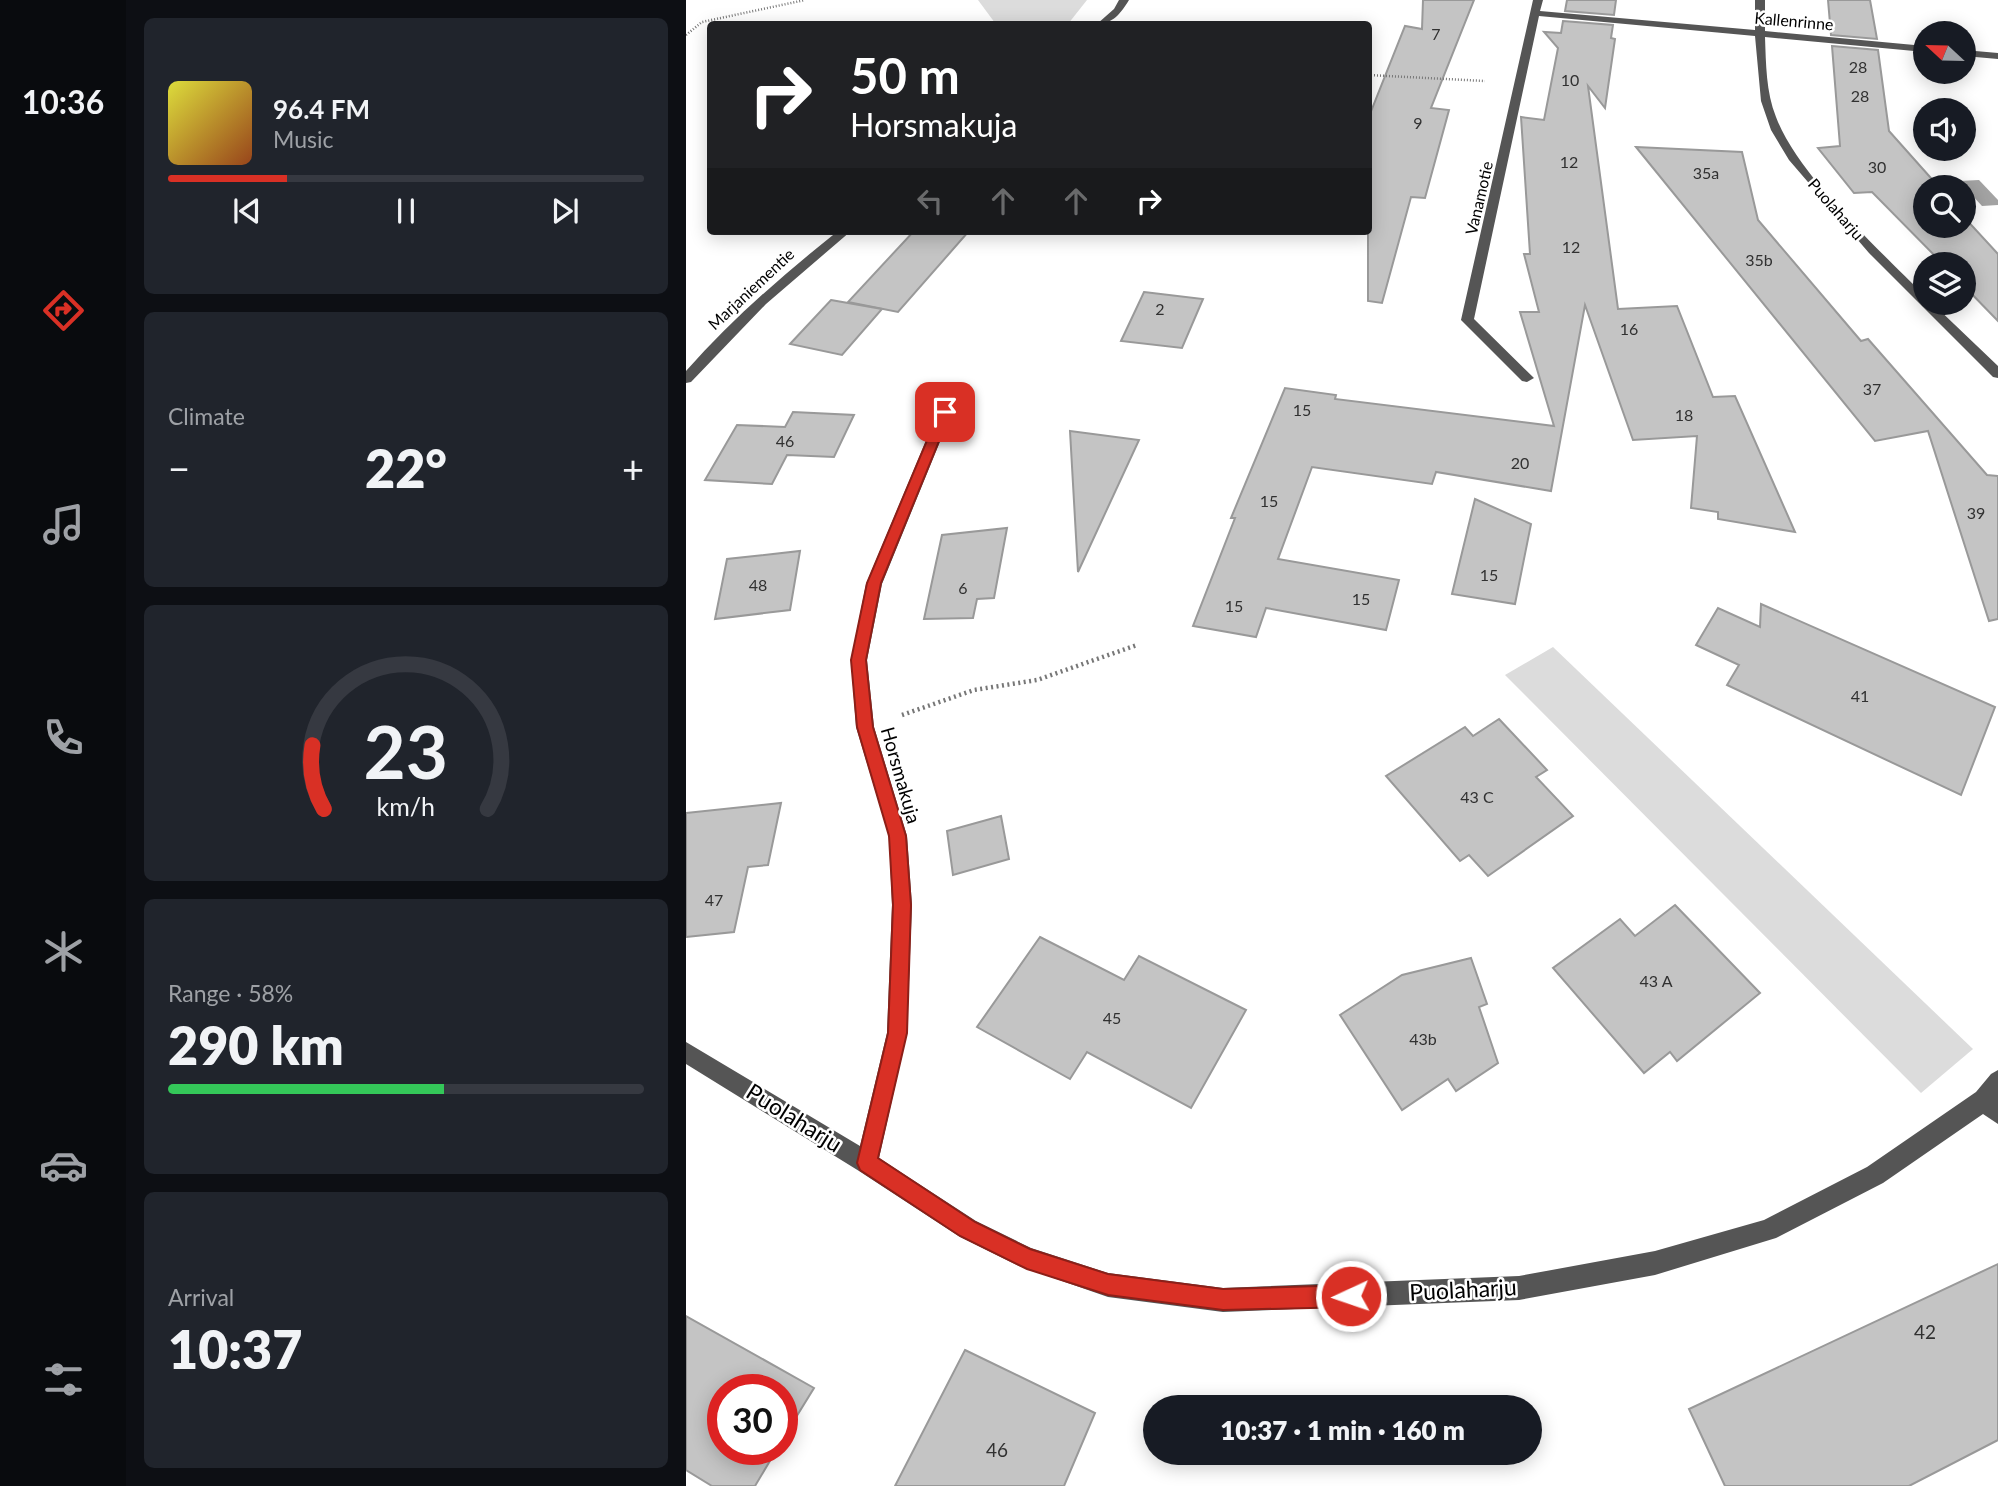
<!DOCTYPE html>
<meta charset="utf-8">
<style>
:root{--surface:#171b24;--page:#20242c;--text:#f1f3f6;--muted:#9ea1a6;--line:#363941;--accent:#d93025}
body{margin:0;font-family:Lato,sans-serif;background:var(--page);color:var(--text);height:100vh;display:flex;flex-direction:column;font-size:26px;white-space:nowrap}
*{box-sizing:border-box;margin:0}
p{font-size:23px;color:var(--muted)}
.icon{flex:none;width:38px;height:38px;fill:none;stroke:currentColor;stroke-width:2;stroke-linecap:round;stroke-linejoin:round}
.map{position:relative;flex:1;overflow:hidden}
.side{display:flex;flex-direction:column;gap:18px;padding:18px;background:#0d0f14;width:560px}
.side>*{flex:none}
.banner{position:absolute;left:21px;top:21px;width:665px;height:214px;border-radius:7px;box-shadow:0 4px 18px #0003;background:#202124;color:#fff;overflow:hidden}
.needle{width:46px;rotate:292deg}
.buttons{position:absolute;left:1227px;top:21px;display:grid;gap:14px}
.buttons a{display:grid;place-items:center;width:63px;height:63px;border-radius:50%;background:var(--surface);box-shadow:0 4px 18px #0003;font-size:35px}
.speed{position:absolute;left:21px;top:1374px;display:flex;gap:14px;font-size:35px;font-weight:700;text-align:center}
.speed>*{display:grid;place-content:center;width:91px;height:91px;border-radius:50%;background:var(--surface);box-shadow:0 4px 18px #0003;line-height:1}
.speed .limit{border:10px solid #d22;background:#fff;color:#111}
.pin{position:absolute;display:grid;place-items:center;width:60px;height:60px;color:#fff;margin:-30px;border-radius:14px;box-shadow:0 4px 10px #0006}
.me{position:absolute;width:77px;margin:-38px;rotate:267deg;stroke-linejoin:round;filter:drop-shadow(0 0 5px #0008)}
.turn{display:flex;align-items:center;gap:24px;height:147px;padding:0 28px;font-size:32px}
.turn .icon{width:91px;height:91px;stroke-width:2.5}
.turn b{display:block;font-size:49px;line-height:60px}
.lanes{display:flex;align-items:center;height:66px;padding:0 28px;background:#0003;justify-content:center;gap:35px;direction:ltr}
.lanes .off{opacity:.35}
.big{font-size:52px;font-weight:800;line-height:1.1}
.side .widget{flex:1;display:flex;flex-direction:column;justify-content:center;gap:10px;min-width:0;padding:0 24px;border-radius:10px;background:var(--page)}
.side .dial{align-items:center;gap:0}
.dial svg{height:182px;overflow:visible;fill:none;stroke:var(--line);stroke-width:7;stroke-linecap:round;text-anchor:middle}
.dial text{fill:var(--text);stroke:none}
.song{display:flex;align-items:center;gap:21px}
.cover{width:84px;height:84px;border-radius:10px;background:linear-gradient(135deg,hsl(60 70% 55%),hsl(20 70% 35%))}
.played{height:7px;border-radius:4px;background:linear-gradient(90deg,var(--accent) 25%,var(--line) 25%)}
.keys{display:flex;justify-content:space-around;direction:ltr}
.heat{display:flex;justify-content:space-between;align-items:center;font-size:38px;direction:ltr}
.charge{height:10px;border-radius:5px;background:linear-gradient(90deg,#34c759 58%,var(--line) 0)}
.trip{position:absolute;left:457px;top:1395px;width:399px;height:70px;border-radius:35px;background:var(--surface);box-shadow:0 4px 18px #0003;font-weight:800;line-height:70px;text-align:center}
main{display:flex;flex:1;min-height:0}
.menu{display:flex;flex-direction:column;width:126px;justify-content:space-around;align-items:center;background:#090b0e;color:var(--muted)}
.menu .icon{width:49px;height:49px}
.menu .active{color:var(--accent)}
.menu b{font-size:32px;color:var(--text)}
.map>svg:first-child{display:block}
</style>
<main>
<nav class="menu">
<b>10:36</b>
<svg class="icon active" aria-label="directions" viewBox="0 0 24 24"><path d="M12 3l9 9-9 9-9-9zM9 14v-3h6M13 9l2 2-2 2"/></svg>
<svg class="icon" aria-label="music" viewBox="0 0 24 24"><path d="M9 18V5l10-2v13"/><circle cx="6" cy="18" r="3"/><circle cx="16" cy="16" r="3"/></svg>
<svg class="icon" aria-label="phone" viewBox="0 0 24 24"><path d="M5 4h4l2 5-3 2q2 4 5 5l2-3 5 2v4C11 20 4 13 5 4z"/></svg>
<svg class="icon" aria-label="climate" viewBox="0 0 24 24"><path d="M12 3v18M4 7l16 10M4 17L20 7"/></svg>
<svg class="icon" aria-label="car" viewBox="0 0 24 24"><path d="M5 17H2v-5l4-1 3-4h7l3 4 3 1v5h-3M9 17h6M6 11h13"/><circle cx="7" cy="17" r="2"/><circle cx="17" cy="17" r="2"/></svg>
<svg class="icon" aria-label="filters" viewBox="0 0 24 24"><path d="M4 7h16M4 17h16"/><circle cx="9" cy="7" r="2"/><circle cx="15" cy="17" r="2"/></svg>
</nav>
<section class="side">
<div class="widget">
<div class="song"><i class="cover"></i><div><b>96.4 FM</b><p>Music</p></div></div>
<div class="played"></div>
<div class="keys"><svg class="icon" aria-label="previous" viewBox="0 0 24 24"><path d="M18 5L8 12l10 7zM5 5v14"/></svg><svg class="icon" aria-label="pause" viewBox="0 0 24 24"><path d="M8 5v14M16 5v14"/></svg><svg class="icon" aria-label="next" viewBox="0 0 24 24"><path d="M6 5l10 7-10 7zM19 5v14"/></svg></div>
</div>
<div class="widget"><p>Climate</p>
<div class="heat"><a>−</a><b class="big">22°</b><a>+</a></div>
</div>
<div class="widget dial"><svg viewBox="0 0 100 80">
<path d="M14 69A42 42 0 1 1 86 69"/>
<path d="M14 69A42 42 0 0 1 9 41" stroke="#d93025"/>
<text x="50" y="56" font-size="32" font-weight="700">23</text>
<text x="50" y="72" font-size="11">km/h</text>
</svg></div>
<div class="widget"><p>Range · 58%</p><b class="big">290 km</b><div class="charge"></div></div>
<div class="widget"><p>Arrival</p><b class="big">10:37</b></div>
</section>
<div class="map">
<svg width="1312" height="1486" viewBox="0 0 1312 1486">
<rect width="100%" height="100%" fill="#fff"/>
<!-- green -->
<g fill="#dcdcdc">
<polygon points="292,0 401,0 382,24 309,23"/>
<polygon points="867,647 1287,1049 1235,1093 819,675"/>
</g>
<!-- water -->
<polygon fill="#a3a3a3" points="1293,180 1312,200 1312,205 1296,206 1273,181"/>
<!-- building -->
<g fill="#c4c4c4" stroke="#999" stroke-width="2">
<polygon points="737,0 788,0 745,108 763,110 739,198 725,197 696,303 682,301 682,119 719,26 736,29"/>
<polygon points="881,0 930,0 928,15 879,11"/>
<polygon points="1142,0 1184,0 1191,39 1145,35"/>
<polygon points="877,21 927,25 925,38 929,39 919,108 902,86 932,309 991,306 1027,397 1049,396 1109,532 1032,519 1032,512 1005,508 1011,436 947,440 899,305 865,491 750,472 746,484 626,467 592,559 713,580 700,630 580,608 570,637 507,626 549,518 545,518 599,388 650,395 649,399 868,426 834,312 853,312 838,254 844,254 835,117 858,120 872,48 858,32 875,33"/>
<polygon points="1146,46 1192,50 1203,131 1252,186 1239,187 1239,226 1278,226 1278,217 1312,254 1312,321 1278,286 1278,264 1257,264 1186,192 1168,193 1132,148 1154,146"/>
<polygon points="950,147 1056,152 1072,220 1175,341 1182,339 1301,475 1312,476 1312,619 1303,621 1242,431 1189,441"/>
<polygon points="228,231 283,231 212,312 162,302"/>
<polygon points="458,292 517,299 496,348 435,341"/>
<polygon points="145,300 196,309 156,355 104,344"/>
<polygon points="107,412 168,415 148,457 101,455 86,484 19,480 51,425 99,427"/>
<polygon points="384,431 453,440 392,572"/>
<polygon points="789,499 845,524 829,604 766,594"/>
<polygon points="321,528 308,598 291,599 287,618 238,619 256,535"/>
<polygon points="114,551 104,610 29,619 41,559"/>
<polygon points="1075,604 1309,707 1275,795 1041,685 1053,665 1010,645 1032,608 1074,627"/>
<polygon points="813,719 861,770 850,777 887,816 802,876 783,855 774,861 700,776 779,727 787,736"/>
<polygon points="95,803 82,865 62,867 48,932 0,937 0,813"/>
<polygon points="315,816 323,859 267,875 261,831"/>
<polygon points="989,905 1074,993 991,1061 984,1052 958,1073 867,968 934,919 949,936"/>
<polygon points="354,937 438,980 453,956 560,1010 505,1108 401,1052 384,1079 291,1027"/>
<polygon points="785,958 801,1004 793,1007 812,1063 770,1091 762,1079 716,1110 654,1015 716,975"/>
<polygon points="1312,1264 1312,1440 1223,1486 1039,1486 1003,1409"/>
<polygon points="0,1316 128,1388 96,1440 96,1390 37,1390 37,1449 91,1449 69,1486 26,1486 0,1470"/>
<polygon points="279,1350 409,1413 378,1486 209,1486"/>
</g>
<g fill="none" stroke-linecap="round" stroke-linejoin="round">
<!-- path-far1 -->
<g stroke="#777" stroke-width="2.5" stroke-dasharray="1 2" stroke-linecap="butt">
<polyline points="0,35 16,22 119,0"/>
<polyline points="682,75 799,81"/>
</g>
<!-- path -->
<polyline stroke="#777" stroke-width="4.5" stroke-dasharray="2 3.5" stroke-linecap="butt" points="216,715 288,690 351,680 451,645"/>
<!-- minor -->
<g fill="#555" fill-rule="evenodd">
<path d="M433 0H443C435 13 427 24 411 24L428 9Z"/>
<path d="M847 0H857L854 11 1069 30V0H1079V31L1239 46V52L1079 37C1080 64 1080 92 1090 117 1112 175 1194 251 1239 296V303H1246L1312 366V378L1307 377 1183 253 1103 160 1085 130 1075 101 1069 36 853 16 788 319 848 378 841 382 836 381 775 320Z"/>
<polygon points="1278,50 1312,53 1312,59 1278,56"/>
<path d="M152 231H165L80 304 5 382 0 383V371C46 319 98 274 152 231Z"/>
<polygon points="259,407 266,412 196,584 181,660 188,727 221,836 226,905 221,1033 193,1158 290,1221 345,1248 422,1273 537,1288 833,1276 969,1251 1078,1220 1181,1167 1290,1092 1305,1074 1312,1070 1312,1124 1297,1114 1197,1183 1090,1238 969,1275 833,1300 537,1312 422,1297 333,1266 274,1237 173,1171 0,1064 0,1042 174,1146 201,1033 206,905 203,836 170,727 165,660 180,584 252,412"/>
</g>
</g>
<!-- route -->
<polygon fill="#d93025" stroke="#8d1f18" stroke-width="2" points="259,408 265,412 195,583 180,660 187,727 220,836 225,905 221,1033 192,1158 289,1222 344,1249 422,1274 537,1289 665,1285 673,1289 676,1296 673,1304 665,1307 537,1310 422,1295 341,1269 274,1236 174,1170 171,1163 202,1033 207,905 203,836 171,727 165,660 181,583 253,412"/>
<g text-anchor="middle" stroke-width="5" stroke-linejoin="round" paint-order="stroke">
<!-- far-street labels -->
<g font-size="16" fill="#000" stroke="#fff">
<text transform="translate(1108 21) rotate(5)" y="6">Kallenrinne</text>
<text transform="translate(793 198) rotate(-77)" y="6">Vanamotie</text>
<text transform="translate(1150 209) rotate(49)" y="6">Puolaharju</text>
<text transform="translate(65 289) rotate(-43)" y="6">Marjaniementie</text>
</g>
<!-- number labels -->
<g font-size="16" fill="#313131">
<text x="750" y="40">7</text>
<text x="1172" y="73">28</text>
<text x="884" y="86">10</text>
<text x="1174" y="102">28</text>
<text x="732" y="129">9</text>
<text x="883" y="168">12</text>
<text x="1191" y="173">30</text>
<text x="1020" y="179">35a</text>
<text x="885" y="253">12</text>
<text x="1073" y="266">35b</text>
<text x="474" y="315">2</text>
<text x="943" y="335">16</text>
<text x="1186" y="395">37</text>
<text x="616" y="416">15</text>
<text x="998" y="421">18</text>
<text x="99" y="447">46</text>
<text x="834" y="469">20</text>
<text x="583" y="507">15</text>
<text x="1290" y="519">39</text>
<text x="803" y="581">15</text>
<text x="72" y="591">48</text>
<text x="277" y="594">6</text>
<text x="675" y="605">15</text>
<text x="548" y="612">15</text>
<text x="1174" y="702">41</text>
<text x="791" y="803">43 C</text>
<text x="28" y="906">47</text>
<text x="970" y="987">43 A</text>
<text x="426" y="1024">45</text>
<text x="737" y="1045">43b</text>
</g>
<!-- street labels -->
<g font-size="19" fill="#000" stroke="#fff">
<text transform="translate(215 775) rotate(74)" y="7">Horsmakuja</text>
</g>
<!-- near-number labels -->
<g font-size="19" fill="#313131">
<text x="1239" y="1339">42</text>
<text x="311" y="1457">46</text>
</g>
<!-- near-street labels -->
<g font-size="23" fill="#000" stroke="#fff">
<text transform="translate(108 1118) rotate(32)" y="8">Puolaharju</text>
<text transform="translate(777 1290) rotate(-3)" y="8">Puolaharju</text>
</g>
</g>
</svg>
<div class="buttons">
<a><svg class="needle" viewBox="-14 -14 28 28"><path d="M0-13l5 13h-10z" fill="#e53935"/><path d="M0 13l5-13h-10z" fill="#9ea1a6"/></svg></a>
<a><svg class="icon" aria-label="sound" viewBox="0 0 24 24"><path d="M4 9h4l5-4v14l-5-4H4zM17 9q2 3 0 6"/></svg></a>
<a><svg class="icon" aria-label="search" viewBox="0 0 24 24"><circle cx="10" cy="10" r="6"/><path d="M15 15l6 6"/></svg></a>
<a><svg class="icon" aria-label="layers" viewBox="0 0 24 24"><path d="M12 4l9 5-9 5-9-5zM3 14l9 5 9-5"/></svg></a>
</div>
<div class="speed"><div class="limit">30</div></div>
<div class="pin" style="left:259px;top:412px;background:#d93025"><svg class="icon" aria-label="arrive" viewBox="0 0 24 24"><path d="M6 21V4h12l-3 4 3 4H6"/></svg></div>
<svg class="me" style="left:665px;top:1296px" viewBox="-20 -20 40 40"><circle r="17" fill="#d93025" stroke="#fff" stroke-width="3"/><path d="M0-11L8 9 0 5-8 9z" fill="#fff"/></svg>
<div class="trip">10:37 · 1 min · 160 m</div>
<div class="banner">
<div class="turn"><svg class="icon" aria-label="right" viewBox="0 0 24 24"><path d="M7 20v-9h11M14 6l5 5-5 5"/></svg><div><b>50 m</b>Horsmakuja</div></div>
<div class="lanes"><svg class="icon off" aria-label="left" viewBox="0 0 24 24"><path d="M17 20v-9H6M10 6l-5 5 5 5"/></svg><svg class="icon off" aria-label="ahead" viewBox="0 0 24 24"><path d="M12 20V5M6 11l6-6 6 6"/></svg><svg class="icon off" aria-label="ahead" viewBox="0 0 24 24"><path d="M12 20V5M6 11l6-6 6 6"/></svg><svg class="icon" aria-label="right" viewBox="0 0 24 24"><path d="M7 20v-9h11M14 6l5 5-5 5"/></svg></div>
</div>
</div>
</main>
